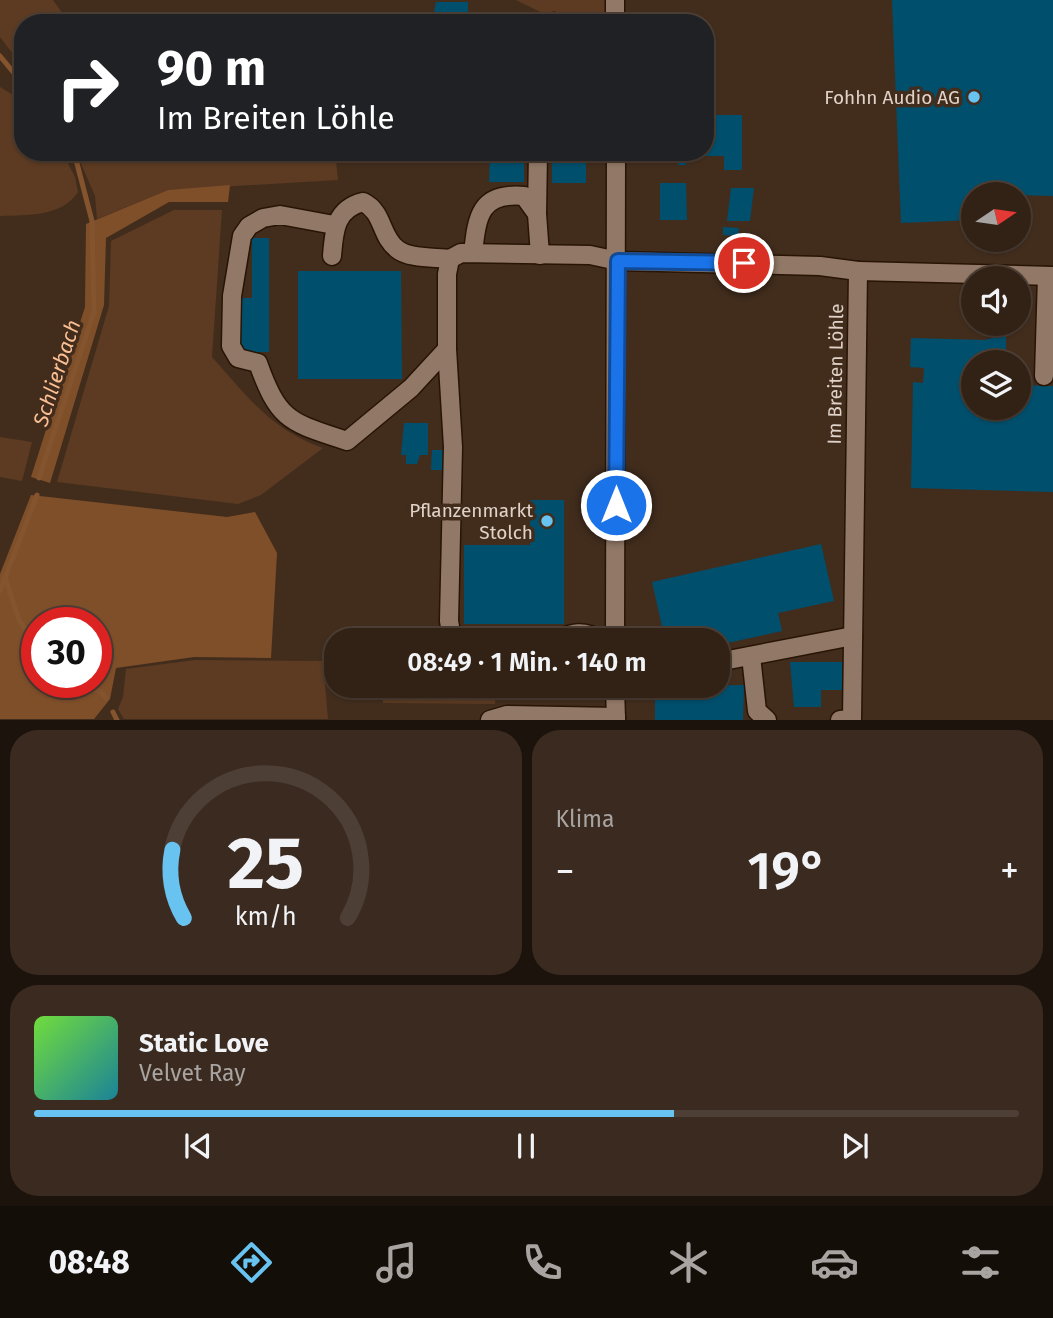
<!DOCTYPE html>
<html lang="de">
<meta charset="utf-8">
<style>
:root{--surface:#322216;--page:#3a2a1f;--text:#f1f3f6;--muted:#a8a4a1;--line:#4d3f35;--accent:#69c3f1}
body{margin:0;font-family:"Fira Sans",sans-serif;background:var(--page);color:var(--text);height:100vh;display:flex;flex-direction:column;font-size:26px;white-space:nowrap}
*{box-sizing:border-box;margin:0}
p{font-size:23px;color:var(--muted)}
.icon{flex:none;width:38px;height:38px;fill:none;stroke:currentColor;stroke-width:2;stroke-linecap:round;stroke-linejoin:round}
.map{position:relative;height:720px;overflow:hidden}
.drawer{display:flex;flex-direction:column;gap:10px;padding:10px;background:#1c130c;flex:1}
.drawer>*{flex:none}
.hud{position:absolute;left:14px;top:14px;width:700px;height:147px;border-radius:28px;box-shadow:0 2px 5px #0004,0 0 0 2px var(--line);background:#202124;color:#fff;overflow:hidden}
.needle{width:46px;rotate:77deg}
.buttons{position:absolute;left:961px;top:182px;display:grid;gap:14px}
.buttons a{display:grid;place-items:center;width:70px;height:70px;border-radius:50%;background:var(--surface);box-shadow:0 2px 5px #0004,0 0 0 2px var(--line);font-size:35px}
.speed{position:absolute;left:21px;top:607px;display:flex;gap:14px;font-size:35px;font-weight:700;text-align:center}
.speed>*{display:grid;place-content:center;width:91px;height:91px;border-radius:50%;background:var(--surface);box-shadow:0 2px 5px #0004,0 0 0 2px var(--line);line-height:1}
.speed .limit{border:10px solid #d22;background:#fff;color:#111}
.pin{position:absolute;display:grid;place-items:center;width:60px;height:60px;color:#fff;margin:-30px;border:4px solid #fff;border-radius:50%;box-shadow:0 2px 7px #0007}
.me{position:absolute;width:77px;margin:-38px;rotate:0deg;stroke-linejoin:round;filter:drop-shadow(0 0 5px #0008)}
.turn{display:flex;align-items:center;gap:24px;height:147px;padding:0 28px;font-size:32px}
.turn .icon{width:91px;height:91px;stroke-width:2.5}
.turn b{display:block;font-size:49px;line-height:60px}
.big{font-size:52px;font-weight:600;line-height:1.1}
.drawer .widget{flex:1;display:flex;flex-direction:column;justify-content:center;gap:10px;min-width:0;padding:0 24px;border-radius:28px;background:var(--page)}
.drawer .dial{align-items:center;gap:0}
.dial svg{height:182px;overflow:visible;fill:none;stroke:var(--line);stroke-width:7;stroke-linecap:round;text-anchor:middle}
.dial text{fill:var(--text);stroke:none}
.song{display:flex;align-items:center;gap:21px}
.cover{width:84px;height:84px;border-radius:10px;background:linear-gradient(135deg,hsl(100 70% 55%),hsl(190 70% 35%))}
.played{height:7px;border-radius:4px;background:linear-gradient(90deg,var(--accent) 65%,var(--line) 65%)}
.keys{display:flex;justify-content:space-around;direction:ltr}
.heat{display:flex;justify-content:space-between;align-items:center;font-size:38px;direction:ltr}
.drawer .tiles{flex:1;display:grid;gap:10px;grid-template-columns:1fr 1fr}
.widget:last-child{grid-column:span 2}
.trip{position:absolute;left:324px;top:628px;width:406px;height:70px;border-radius:28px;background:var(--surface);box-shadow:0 2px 5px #0004,0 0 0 2px var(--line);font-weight:600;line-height:70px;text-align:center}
.tab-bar{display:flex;height:112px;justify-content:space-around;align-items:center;background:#140e09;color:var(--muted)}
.tab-bar .icon{width:49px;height:49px}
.tab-bar .selected{color:var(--accent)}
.tab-bar b{font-size:32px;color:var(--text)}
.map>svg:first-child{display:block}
</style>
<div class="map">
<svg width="1053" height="720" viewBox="0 0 1053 720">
<rect width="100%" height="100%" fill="#422d1d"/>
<!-- green -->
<g fill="#5c3b22">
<polygon points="0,0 53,0 69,23 23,23 23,67 0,37"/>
<polygon points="516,0 605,0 605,23 563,23"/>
<path d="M0 87 23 101V152H62L75 177 78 192C61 217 28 215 0 216Z"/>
<polygon points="76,152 335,152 338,180 168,190 97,219 95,196"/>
<path d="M174 210H222L212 357C247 396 271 430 323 448L261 495 238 504 57 482 109 306 111 241Z"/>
<polygon points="0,437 32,442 22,481 0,477"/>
<polygon points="195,660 323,661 328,719 124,719 118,709 123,697 126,669"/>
<polygon points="383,686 495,686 495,704 383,703"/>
</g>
<!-- forest -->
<g fill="#7f4f2a" fill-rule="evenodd">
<polygon points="230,185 228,202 169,202 106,238 104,305 50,483 31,477 85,307 86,224 168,190"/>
<path d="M31 495 227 517 255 512 277 553 271 658 194 657 116 668 110 699 94 719H0V574ZM37 623H96V682H37Z"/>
</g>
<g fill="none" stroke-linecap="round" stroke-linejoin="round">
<!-- stream -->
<g stroke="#84542f" stroke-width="5">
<polyline points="0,56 23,84"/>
<polyline points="39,478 94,312 92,221 74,152"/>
<polyline points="5,577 19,620 37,646"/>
<polyline points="0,591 37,495"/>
<polyline points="76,682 80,687 100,691 106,698"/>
<polyline points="113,712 117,720"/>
</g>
</g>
<!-- building -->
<g fill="#004f6d">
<polygon points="892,0 1053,0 1053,196 973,194 973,220 901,223"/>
<polygon points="436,2 468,2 468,23 432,23"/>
<polygon points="705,115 742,115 742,170 724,170 724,156 686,156 686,165 678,165 678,156 673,156 673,152 705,152"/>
<polygon points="490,152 524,152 524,182 489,182"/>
<rect x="552" y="152" width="34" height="31"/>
<polygon points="660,183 686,183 687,220 660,220"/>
<polygon points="731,188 754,188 750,221 727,221"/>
<polygon points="723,227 739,228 738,236 723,235"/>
<polygon points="252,238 269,238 269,352 239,352 239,298 252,298"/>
<polygon points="298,271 401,271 402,379 298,379"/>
<polygon points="1006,334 1006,362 973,362 973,408 1018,408 1018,385 1053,386 1053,492 911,488 913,382 923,383 924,368 910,367 911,338 985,340"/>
<polygon points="404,423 428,423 428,455 420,455 417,464 406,464 406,455 401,455"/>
<polygon points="432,450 448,450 448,470 431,470"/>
<polygon points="530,500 564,500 564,624 464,624 464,545 530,545"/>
<polygon points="821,544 834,601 778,613 782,631 718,645 718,640 665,640 652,582"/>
<polygon points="790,662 842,662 842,690 821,690 821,707 794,707"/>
<polygon points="744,685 743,720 655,720 655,686"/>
</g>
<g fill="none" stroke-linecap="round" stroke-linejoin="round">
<defs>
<g id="minor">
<polyline points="553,23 554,22"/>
<polyline points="615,23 615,0"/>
<polyline points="537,214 538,152"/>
<path d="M334 225 280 215 263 218 249 226 242 236 232 296 231 346 238 358 258 363C279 422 290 422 347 441L411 388 447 349V274L450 259 461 253 590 255 618 261 820 266 858 271 852 719 840 720"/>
<path d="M473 253C477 216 480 192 524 196L537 214 540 255"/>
<path d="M332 256C334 231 335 209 363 202 384 212 380 236 397 249 409 259 435 257 450 259"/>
<polyline points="858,271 1053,276"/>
<polyline points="447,349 453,447 449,621 451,632 464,640"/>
<polyline points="1044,376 1047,276"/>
<path d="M553 640C573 633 582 629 601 640"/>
<polyline points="615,640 616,152"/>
<polyline points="751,656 757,711 767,720"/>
<polyline points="718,662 853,636"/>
<polyline points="615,686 616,720"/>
<polyline points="490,720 507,715 616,717"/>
</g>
</defs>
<!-- minor casing -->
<use href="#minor" stroke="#281405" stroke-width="21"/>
<!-- minor -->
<use href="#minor" stroke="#927967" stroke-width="18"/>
</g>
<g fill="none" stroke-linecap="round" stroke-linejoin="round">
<defs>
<polyline id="route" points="616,505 618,261 744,263"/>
</defs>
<!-- route casing -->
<use href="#route" stroke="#114b97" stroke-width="18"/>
<!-- route -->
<use href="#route" stroke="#1a73e8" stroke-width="12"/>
</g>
<!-- markers -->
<g fill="#69c3f1" stroke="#422d1d" stroke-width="2.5">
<circle cx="974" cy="97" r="7"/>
<circle cx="547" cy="521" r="7"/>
</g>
<g text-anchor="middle" stroke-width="7" stroke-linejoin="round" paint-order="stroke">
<!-- poi labels -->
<g font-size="19" fill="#e0d2c8" stroke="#422d1d" text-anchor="end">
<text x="960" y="104">Fohhn Audio AG</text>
<text x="533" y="517">Pflanzenmarkt<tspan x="533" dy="22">Stolch</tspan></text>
</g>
<!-- street labels -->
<g font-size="19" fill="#e0d2c8" stroke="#422d1d">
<text transform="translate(835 374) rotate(-89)" y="7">Im Breiten Löhle</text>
</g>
<!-- water labels -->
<g font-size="21" font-style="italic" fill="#fbbf93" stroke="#422d1d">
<text transform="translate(57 373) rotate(-72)" y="7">Schlierbach</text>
</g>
</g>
</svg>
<div class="buttons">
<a><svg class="needle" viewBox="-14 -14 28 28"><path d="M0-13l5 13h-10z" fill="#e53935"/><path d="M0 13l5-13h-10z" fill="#a8a4a1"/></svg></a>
<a><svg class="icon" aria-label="sound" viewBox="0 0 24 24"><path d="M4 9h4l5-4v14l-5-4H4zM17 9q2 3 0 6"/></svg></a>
<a><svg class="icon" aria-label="layers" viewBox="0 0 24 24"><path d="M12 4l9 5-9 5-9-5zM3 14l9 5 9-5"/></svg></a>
</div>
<div class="speed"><div class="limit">30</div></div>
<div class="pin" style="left:744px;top:263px;background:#d93025"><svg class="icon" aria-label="arrive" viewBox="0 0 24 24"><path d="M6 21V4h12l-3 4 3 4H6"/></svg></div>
<svg class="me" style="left:616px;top:505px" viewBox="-20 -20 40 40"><circle r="17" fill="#1a73e8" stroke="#fff" stroke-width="3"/><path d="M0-11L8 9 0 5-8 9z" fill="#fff"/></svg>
<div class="trip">08:49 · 1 Min. · 140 m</div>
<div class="hud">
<div class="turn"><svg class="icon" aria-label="right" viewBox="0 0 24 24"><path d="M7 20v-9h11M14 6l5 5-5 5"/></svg><div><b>90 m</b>Im Breiten Löhle</div></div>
</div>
</div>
<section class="drawer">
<div class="tiles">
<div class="widget dial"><svg viewBox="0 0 100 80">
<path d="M14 69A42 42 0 1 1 86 69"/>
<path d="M14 69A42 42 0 0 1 9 39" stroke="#69c3f1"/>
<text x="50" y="56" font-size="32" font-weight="700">25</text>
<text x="50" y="72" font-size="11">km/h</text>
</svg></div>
<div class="widget"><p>Klima</p>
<div class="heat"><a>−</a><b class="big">19°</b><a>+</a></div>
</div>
<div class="widget">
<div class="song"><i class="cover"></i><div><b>Static Love</b><p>Velvet Ray</p></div></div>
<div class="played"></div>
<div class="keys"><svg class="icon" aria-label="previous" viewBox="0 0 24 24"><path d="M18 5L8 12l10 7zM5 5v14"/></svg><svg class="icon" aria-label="pause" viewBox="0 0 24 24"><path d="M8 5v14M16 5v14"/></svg><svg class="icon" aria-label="next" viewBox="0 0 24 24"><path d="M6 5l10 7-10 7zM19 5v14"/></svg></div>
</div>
</div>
</section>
<nav class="tab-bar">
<b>08:48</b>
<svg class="icon selected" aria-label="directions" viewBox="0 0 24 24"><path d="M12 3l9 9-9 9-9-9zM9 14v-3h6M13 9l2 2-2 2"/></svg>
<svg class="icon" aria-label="music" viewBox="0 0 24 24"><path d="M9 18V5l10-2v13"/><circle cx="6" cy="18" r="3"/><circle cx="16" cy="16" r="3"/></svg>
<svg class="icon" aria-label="phone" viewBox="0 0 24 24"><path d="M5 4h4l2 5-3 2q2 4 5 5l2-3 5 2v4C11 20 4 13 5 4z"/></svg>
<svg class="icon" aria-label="climate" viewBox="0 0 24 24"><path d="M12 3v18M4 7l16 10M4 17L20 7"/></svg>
<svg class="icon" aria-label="car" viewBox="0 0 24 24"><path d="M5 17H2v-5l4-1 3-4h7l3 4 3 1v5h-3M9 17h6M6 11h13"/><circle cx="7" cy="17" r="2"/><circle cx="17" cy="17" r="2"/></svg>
<svg class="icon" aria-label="filters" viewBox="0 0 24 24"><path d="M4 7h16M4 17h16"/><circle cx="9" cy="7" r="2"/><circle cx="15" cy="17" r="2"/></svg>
</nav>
